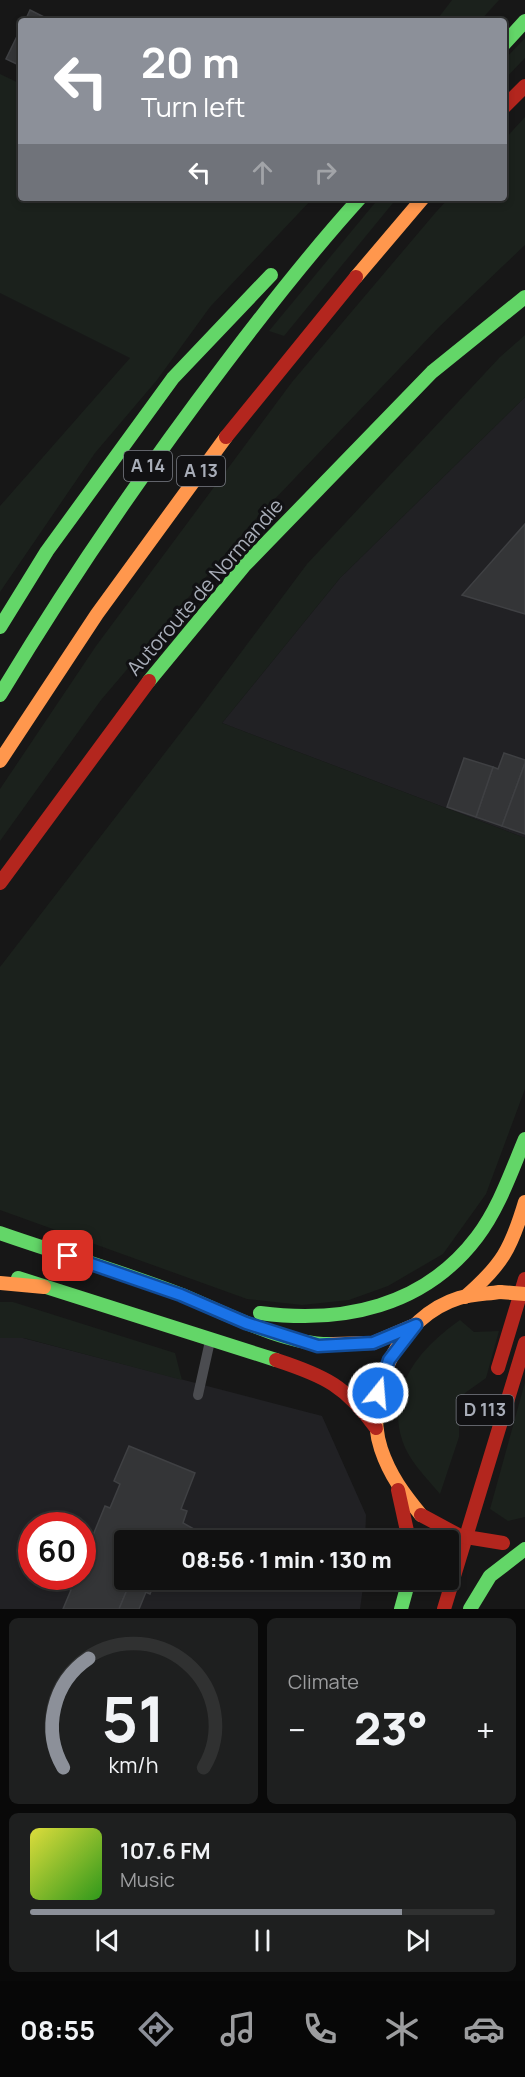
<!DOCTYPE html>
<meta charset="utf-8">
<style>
:root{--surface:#111;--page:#1e1f1f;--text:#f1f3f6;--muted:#9c9d9f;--line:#303131;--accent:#8c9099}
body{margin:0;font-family:Manrope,sans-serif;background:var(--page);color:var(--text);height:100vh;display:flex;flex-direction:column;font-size:22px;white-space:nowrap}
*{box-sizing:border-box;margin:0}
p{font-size:20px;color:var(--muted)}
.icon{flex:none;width:33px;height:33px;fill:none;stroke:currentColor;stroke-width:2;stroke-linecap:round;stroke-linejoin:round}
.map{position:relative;height:1609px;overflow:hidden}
.details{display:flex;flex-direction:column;gap:9px;padding:9px;background:#090909;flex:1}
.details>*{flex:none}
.banner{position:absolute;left:18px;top:18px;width:489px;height:183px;border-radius:6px;box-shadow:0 3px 9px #0003,0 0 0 2px var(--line);background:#8c9099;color:#fff;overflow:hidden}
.speed{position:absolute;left:18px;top:1512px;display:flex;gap:12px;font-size:30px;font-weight:700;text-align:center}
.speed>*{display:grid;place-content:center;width:78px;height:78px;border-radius:50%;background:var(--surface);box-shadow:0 3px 9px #0003,0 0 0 2px var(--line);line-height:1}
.speed .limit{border:9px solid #d22;background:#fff;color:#111}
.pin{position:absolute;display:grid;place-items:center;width:51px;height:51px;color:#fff;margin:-26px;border-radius:12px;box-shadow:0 3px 9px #0006}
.me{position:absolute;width:66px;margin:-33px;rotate:17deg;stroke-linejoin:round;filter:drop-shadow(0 0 4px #0008)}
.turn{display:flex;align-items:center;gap:21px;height:126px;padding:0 24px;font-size:27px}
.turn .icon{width:78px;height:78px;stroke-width:2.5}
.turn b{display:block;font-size:42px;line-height:51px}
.lanes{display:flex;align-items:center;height:57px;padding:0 24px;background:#0003;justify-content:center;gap:30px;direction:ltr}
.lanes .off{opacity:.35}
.big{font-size:45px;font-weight:800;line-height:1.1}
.details .tile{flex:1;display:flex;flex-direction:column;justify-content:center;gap:9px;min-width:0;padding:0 21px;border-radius:9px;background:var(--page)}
.details .dial{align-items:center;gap:0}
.dial svg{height:156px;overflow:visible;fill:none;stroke:var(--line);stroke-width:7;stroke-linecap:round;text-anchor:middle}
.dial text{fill:var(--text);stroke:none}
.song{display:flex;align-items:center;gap:18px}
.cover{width:72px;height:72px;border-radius:9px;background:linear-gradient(135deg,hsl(60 70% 55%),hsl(110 70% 35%))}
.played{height:6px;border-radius:3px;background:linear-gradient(90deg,var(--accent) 80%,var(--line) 80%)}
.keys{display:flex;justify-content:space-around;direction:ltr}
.heat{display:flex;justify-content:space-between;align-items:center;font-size:33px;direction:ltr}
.details .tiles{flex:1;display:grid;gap:9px;grid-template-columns:1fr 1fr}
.tile:last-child{grid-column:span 2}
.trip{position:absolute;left:114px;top:1530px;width:345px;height:60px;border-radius:6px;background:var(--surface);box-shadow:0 3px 9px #0003,0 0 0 2px var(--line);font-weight:800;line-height:60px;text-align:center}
.tabs{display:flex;height:96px;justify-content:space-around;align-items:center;background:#070707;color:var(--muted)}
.tabs .icon{width:42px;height:42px}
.tabs .selected{color:var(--accent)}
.tabs b{font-size:27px;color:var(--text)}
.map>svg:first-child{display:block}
</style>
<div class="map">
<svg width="525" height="1609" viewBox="0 0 525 1609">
<rect width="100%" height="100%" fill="#171717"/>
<!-- built -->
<g fill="#212124" fill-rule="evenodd">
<polygon points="525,397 525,838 222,723 340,578"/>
<path d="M0 1332 322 1416 366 1515 365 1540H124V1580H364L360 1609H0ZM32 1526H82V1576H32Z"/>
</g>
<!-- green -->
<g fill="#1b211c">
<polygon points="452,0 499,0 480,21 436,21"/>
<polygon points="525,38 525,58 504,80 504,60"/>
<polygon points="0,74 21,84 21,198 270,198 275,200 313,198 210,307 157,380 95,453 0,592 0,506 130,358 0,293"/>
<polygon points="525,117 525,245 439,327 252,523 101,700 0,841 0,789 96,646 292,382 436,212 449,198 504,198 504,140"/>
<polygon points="379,198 397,198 284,336 269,331"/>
<polygon points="525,335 525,397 340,578 222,723 525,838 525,1089 486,1194 443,1254 388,1286 349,1300 302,1305 247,1299 0,1210 0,967 198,710 307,564 500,357"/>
<polygon points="0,1302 13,1302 175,1353 182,1380 24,1338 0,1338"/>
<path d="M460 1320 474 1332 499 1331 486 1378 465 1393 459 1411V1437L440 1494C426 1477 406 1458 401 1436 388 1384 422 1347 460 1320Z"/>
<polygon points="525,1382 525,1517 508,1521 490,1509"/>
</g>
<!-- building -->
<g fill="#343537" stroke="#3f4043" stroke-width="1.5">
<polygon points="30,10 52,21 25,21"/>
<polygon points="21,28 21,66 6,59"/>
<polygon points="525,524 525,614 462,595"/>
<polygon points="504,753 525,760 525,763 502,826 476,817 493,767 498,769"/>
<polygon points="464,758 493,767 476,817 447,807"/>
<polygon points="525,763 525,834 502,826"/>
<polygon points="129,1446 195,1473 181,1509 187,1511 183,1523 194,1529 188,1540 124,1540 124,1580 172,1580 169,1587 155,1582 150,1594 129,1585 119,1609 63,1609 71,1590 64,1587 68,1576 82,1576 82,1562 105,1506 110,1508 120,1484 114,1481"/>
<polygon points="129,1585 146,1592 139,1609 119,1609"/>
</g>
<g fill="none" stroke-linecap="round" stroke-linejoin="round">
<!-- lane -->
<polyline stroke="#4b4c50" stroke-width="10" points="198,1395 210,1341"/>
<!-- fast -->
<g stroke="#63d668" stroke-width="14">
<polyline points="504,44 525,21"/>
<polyline points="0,627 47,551 173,378 271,275"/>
<polyline points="149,681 244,566 432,372 525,297"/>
<path d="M0 695C69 580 144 471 225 364 268 307 312 251 360 198"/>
<path d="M0 1233C60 1254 123 1272 182 1295 225 1313 287 1346 333 1344"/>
<polyline points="18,1278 276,1360"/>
<path d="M260 1313C342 1324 424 1307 477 1237 499 1208 511 1172 525 1139"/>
<polyline points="401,1609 409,1580"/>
<polyline points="470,1609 490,1576 525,1549"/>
</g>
<!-- slow -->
<g stroke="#ff974d" stroke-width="14">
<polyline points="356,277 423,198"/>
<polyline points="0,761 97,614 226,437"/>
<polyline points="0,1283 44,1287"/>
<path d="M465 1297C502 1265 511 1249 525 1202"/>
<polyline points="333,1344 373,1343 415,1325"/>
<path d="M421 1515C404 1494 390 1476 381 1449 362 1391 400 1316 459 1298 472 1294 487 1294 500 1292"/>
</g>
<!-- jam -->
<g stroke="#b3261e" stroke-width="14">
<polyline points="504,107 525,86"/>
<polyline points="226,437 356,277"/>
<polyline points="0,883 149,681"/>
<path d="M276 1360C325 1376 346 1386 376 1428"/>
<polyline points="498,1368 525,1279"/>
<polyline points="398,1490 409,1540"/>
<polyline points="444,1609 525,1343"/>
</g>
<!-- slow-bridge -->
<polyline stroke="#ff974d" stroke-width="14" points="500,1292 525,1294"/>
<!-- jam-bridge -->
<polyline stroke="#b3261e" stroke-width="14" points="421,1515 460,1536 503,1543"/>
</g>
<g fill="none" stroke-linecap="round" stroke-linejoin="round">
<defs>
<polyline id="route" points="68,1256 181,1295 246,1323 318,1346 373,1343 416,1325 389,1360 378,1393"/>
</defs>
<!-- route casing -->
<use href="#route" stroke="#114b97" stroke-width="15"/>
<!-- route -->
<use href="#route" stroke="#1a73e8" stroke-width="10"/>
</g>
<g text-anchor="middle" stroke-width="6" stroke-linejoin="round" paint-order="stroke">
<!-- shield labels -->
<g fill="#111113" stroke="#7b7e86" stroke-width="1.5">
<rect x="124" y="451" width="48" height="30" rx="4.5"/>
<rect x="177" y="456" width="48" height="30" rx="4.5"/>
<rect x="456.5" y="1395" width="57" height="30" rx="4.5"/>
</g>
<g font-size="18" font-weight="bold" fill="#a8adb8">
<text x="148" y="472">A 14</text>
<text x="201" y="477">A 13</text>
<text x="485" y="1416">D 113</text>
</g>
<!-- street labels -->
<g font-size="20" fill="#a8adb8" stroke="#111113">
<text transform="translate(205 587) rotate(-49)" y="7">Autoroute de Normandie</text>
</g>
</g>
</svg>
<div class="speed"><div class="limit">60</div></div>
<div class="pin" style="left:68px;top:1256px;background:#d93025"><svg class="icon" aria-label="arrive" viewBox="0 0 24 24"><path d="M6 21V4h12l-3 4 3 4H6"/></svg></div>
<svg class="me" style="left:378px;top:1393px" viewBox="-20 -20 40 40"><circle r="17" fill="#1a73e8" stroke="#fff" stroke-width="3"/><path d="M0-11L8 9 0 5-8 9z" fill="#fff"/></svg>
<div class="trip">08:56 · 1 min · 130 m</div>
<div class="banner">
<div class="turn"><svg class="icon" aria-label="left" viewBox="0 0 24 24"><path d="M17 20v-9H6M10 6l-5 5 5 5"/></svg><div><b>20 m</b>Turn left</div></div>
<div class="lanes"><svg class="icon" aria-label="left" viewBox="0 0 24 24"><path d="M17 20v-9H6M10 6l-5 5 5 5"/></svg><svg class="icon off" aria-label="ahead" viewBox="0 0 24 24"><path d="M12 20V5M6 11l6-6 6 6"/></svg><svg class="icon off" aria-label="right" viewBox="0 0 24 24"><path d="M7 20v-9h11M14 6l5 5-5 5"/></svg></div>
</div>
</div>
<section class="details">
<div class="tiles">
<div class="tile dial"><svg viewBox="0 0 100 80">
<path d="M14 69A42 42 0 1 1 86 69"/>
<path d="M14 69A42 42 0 0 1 27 13" stroke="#8c9099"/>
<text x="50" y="56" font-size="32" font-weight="700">51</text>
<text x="50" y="72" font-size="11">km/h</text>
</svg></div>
<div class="tile"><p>Climate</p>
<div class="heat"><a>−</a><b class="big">23°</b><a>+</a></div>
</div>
<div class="tile">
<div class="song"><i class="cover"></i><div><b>107.6 FM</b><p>Music</p></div></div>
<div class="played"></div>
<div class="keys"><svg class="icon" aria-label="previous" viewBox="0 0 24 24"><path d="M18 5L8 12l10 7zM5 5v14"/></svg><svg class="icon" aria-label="pause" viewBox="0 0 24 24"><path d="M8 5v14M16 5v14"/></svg><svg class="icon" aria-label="next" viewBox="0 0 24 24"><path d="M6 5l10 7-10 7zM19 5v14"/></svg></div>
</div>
</div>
</section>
<nav class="tabs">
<b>08:55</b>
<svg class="icon selected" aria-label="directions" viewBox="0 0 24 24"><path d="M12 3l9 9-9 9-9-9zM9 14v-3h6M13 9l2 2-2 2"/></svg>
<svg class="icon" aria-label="music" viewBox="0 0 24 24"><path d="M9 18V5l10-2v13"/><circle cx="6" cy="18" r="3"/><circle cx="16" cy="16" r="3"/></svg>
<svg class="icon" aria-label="phone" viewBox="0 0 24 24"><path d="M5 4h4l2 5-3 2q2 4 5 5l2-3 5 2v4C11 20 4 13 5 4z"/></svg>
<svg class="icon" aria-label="climate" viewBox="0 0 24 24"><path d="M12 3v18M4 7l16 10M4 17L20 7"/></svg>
<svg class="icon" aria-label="car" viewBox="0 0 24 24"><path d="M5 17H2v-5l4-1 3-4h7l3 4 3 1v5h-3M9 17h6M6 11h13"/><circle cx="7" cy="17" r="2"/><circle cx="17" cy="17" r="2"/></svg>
</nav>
